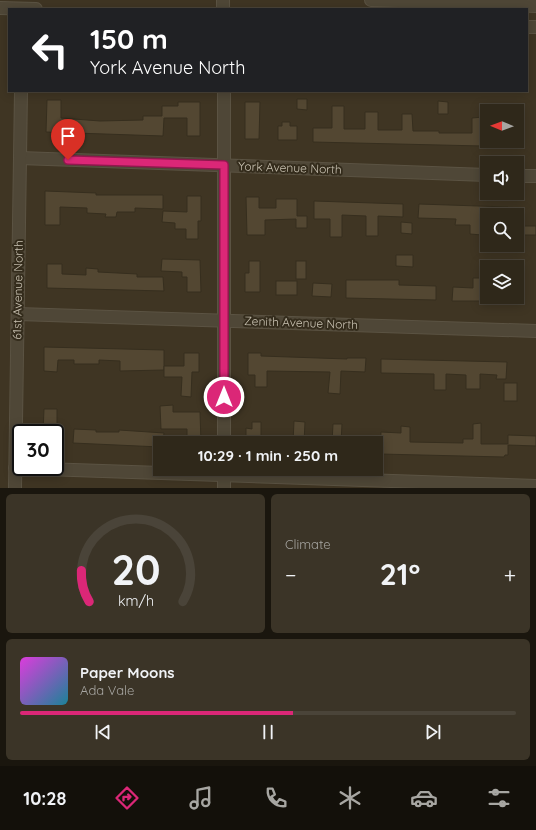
<!DOCTYPE html>
<meta charset="utf-8">
<style>
:root{--surface:#2f281a;--page:#3b3427;--text:#f1f3f6;--muted:#a7a6a2;--line:#4a4439;--accent:#db2777}
body{margin:0;font-family:Quicksand,sans-serif;background:var(--page);color:var(--text);height:100vh;display:flex;flex-direction:column;font-size:15px;white-space:nowrap}
*{box-sizing:border-box;margin:0}
p{font-size:13px;color:var(--muted)}
.icon{flex:none;width:22px;height:22px;fill:none;stroke:currentColor;stroke-width:2;stroke-linecap:round;stroke-linejoin:round}
.map{position:relative;height:488px;overflow:hidden}
.side{display:flex;flex-direction:column;gap:6px;padding:6px;background:#1a160e;flex:1}
.side>*{flex:none}
.banner{position:absolute;left:8px;top:8px;width:520px;height:84px;border-radius:0px;box-shadow:0 2px 10px #0003,0 0 0 1px var(--line);background:#202124;color:#fff;overflow:hidden}
.needle{width:26px;rotate:271deg}
.tools{position:absolute;left:480px;top:104px;display:grid;gap:8px}
.tools a{display:grid;place-items:center;width:44px;height:44px;border-radius:0px;background:var(--surface);box-shadow:0 2px 10px #0003,0 0 0 1px var(--line);font-size:20px}
.speed{position:absolute;left:12px;top:424px;display:flex;gap:8px;font-size:20px;font-weight:700;text-align:center}
.speed>*{display:grid;place-content:center;width:52px;height:52px;border-radius:50%;background:var(--surface);box-shadow:0 2px 10px #0003,0 0 0 1px var(--line);line-height:1}
.speed .limit{border:2px solid #111;border-radius:6px;background:#fff;color:#111}
.pin{position:absolute;display:grid;place-items:center;width:34px;height:34px;color:#fff;margin:-41px -17px;border-radius:50% 50% 50% 0;rotate:-45deg;box-shadow:0 0 4px #0007}
.pin .icon{rotate:45deg}
.me{position:absolute;width:44px;margin:-22px;rotate:0deg;stroke-linejoin:round;filter:drop-shadow(0 0 3px #0008)}
.turn{display:flex;align-items:center;gap:14px;height:84px;padding:0 16px;font-size:18px}
.turn .icon{width:52px;height:52px;stroke-width:2.5}
.turn b{display:block;font-size:28px;line-height:34px}
.big{font-size:30px;font-weight:700;line-height:1.1}
.side .widget{flex:1;display:flex;flex-direction:column;justify-content:center;gap:6px;min-width:0;padding:0 14px;border-radius:6px;background:var(--page)}
.side .dial{align-items:center;gap:0}
.dial svg{height:104px;overflow:visible;fill:none;stroke:var(--line);stroke-width:7;stroke-linecap:round;text-anchor:middle}
.dial text{fill:var(--text);stroke:none}
.song{display:flex;align-items:center;gap:12px}
.cover{width:48px;height:48px;border-radius:6px;background:linear-gradient(135deg,hsl(300 70% 55%),hsl(190 70% 35%))}
.played{height:4px;border-radius:2px;background:linear-gradient(90deg,var(--accent) 55%,var(--line) 55%)}
.keys{display:flex;justify-content:space-around;direction:ltr}
.heat{display:flex;justify-content:space-between;align-items:center;font-size:22px;direction:ltr}
.side .tiles{flex:1;display:grid;gap:6px;grid-template-columns:1fr 1fr}
.widget:last-child{grid-column:span 2}
.trip{position:absolute;left:153px;top:436px;width:230px;height:40px;border-radius:0px;background:var(--surface);box-shadow:0 2px 10px #0003,0 0 0 1px var(--line);font-weight:700;line-height:40px;text-align:center}
.tab-bar{display:flex;height:64px;justify-content:space-around;align-items:center;background:#13100a;color:var(--muted)}
.tab-bar .icon{width:28px;height:28px}
.tab-bar .current{color:var(--accent)}
.tab-bar b{font-size:18px;color:var(--text)}
.map>svg:first-child{display:block}
</style>
<div class="map">
<svg width="536" height="488" viewBox="0 0 536 488">
<rect width="100%" height="100%" fill="#3f3523"/>
<!-- building -->
<g fill="#534732" stroke="#362e1e">
<polygon points="297,99 307,99 307,110 297,109"/>
<polygon points="47,100 61,100 61,118 100,121 143,120 143,116 162,116 162,106 178,106 178,102 200,102 200,136 187,136 187,118 164,118 163,136 46,132"/>
<polygon points="438,101 448,102 448,114 438,114"/>
<polygon points="245,102 260,102 259,139 245,139"/>
<polygon points="332,106 344,106 344,129 365,129 365,112 378,112 378,130 402,130 402,114 412,114 413,131 439,131 439,133 472,133 472,118 483,117 482,146 313,142 313,128 332,128"/>
<polygon points="282,122 290,122 290,126 297,126 297,140 278,140 278,126 282,126"/>
<polygon points="45,191 96,193 96,195 163,195 163,209 135,208 135,212 117,212 116,217 105,217 106,214 87,213 87,208 60,207 60,225 45,225"/>
<polygon points="187,196 201,196 201,221 198,221 198,239 186,239 186,229 175,229 175,223 162,222 163,211 187,212"/>
<polygon points="246,197 259,197 259,208 276,208 276,199 297,199 297,216 307,216 307,228 296,228 296,219 265,220 265,235 247,235"/>
<polygon points="314,201 403,204 403,217 378,216 378,236 366,236 366,216 342,215 342,237 330,237 330,219 314,219"/>
<polygon points="419,204 508,207 508,215 487,215 487,220 482,220 482,235 470,234 470,225 455,225 456,219 418,218"/>
<polygon points="401,222 412,223 412,234 401,233"/>
<rect x="517" y="226" width="19" height="9"/>
<polygon points="396,255 413,255 413,267 396,266"/>
<polygon points="162,259 200,260 201,292 187,292 187,277 182,277 182,272 161,271"/>
<polygon points="249,261 260,261 260,292 245,292 245,273 249,273"/>
<rect x="296" y="261" width="10" height="18"/>
<polygon points="47,264 62,264 62,274 86,275 86,268 98,269 98,272 137,274 137,277 163,277 164,291 47,288"/>
<polygon points="473,278 482,278 482,287 487,288 487,301 452,301 453,287 473,288"/>
<polygon points="346,280 399,280 399,285 436,286 436,300 346,298"/>
<rect x="276" y="281" width="21" height="14"/>
<polygon points="313,283 332,284 331,297 312,296"/>
<polygon points="44,347 164,350 164,370 120,371 120,361 99,360 99,364 74,364 74,360 58,360 57,372 44,371"/>
<polygon points="184,353 199,353 199,372 192,372 191,397 181,396 182,377 164,377 164,366 184,366"/>
<polygon points="248,353 261,353 261,356 347,359 347,358 366,358 365,372 341,371 340,394 328,393 330,372 267,371 267,387 255,387 255,375 248,375"/>
<polygon points="381,359 507,362 506,379 496,379 497,375 480,374 480,389 466,389 466,375 446,374 446,390 434,390 434,374 381,373"/>
<rect x="504" y="383" width="13" height="18"/>
<polygon points="173,405 173,412 200,412 201,443 187,443 187,429 161,429 160,406"/>
<polygon points="44,409 57,409 57,433 43,433"/>
<polygon points="294,421 305,422 304,443 293,443"/>
<polygon points="252,422 261,422 261,443 246,443 246,428 252,429"/>
<polygon points="481,423 481,444 508,444 508,435 536,436 536,446 508,445 508,455 505,455 504,457 380,454 381,432 401,433 401,426 410,427 410,442 463,443 463,439 473,439 473,424"/>
<polygon points="333,424 342,424 341,443 332,443"/>
<polygon points="74,429 96,430 96,432 119,432 119,430 164,433 163,443 160,443 160,447 73,443"/>
</g>
<g fill="none" stroke-linecap="round" stroke-linejoin="round">
<defs>
<g id="minor">
<polyline points="223,0 223,9"/>
<polyline points="371,0 536,6"/>
<polyline points="0,8 36,9"/>
<polyline points="527,27 536,27"/>
<polyline points="224,91 224,443"/>
<polyline points="20,158 487,175"/>
<polyline points="517,176 536,176"/>
<polyline points="18,314 536,331"/>
<polyline points="15,468 536,486"/>
<polyline points="224,469 224,488"/>
<polyline points="15,488 21,91"/>
</g>
</defs>
<!-- minor casing -->
<use href="#minor" stroke="#5b5343" stroke-width="14"/>
<!-- minor -->
<use href="#minor" stroke="#4f4737" stroke-width="12"/>
</g>
<g fill="none" stroke-linecap="round" stroke-linejoin="round">
<defs>
<polyline id="route" points="68,160 224,165 224,397"/>
</defs>
<!-- route casing -->
<use href="#route" stroke="#8e194d" stroke-width="10"/>
<!-- route -->
<use href="#route" stroke="#db2777" stroke-width="7"/>
</g>
<g text-anchor="middle" stroke-width="4" stroke-linejoin="round" paint-order="stroke">
<!-- street labels -->
<g font-size="12" fill="#cac3b3" stroke="#342c1c">
<text transform="translate(290 168) rotate(2)" y="4">York Avenue North</text>
<text transform="translate(18 290) rotate(-89)" y="4">61st Avenue North</text>
<text transform="translate(301 323) rotate(2)" y="4">Zenith Avenue North</text>
</g>
</g>
</svg>
<div class="tools">
<a><svg class="needle" viewBox="-14 -14 28 28"><path d="M0-13l5 13h-10z" fill="#e53935"/><path d="M0 13l5-13h-10z" fill="#a7a6a2"/></svg></a>
<a><svg class="icon" aria-label="sound" viewBox="0 0 24 24"><path d="M4 9h4l5-4v14l-5-4H4zM17 9q2 3 0 6"/></svg></a>
<a><svg class="icon" aria-label="search" viewBox="0 0 24 24"><circle cx="10" cy="10" r="6"/><path d="M15 15l6 6"/></svg></a>
<a><svg class="icon" aria-label="layers" viewBox="0 0 24 24"><path d="M12 4l9 5-9 5-9-5zM3 14l9 5 9-5"/></svg></a>
</div>
<div class="speed"><div class="limit">30</div></div>
<div class="pin" style="left:68px;top:160px;background:#d93025"><svg class="icon" aria-label="arrive" viewBox="0 0 24 24"><path d="M6 21V4h12l-3 4 3 4H6"/></svg></div>
<svg class="me" style="left:224px;top:397px" viewBox="-20 -20 40 40"><circle r="17" fill="#db2777" stroke="#fff" stroke-width="3"/><path d="M0-11L8 9 0 5-8 9z" fill="#fff"/></svg>
<div class="trip">10:29 · 1 min · 250 m</div>
<div class="banner">
<div class="turn"><svg class="icon" aria-label="left" viewBox="0 0 24 24"><path d="M17 20v-9H6M10 6l-5 5 5 5"/></svg><div><b>150 m</b>York Avenue North</div></div>
</div>
</div>
<section class="side">
<div class="tiles">
<div class="widget dial"><svg viewBox="0 0 100 80">
<path d="M14 69A42 42 0 1 1 86 69"/>
<path d="M14 69A42 42 0 0 1 8 45" stroke="#db2777"/>
<text x="50" y="56" font-size="32" font-weight="700">20</text>
<text x="50" y="72" font-size="11">km/h</text>
</svg></div>
<div class="widget"><p>Climate</p>
<div class="heat"><a>−</a><b class="big">21°</b><a>+</a></div>
</div>
<div class="widget">
<div class="song"><i class="cover"></i><div><b>Paper Moons</b><p>Ada Vale</p></div></div>
<div class="played"></div>
<div class="keys"><svg class="icon" aria-label="previous" viewBox="0 0 24 24"><path d="M18 5L8 12l10 7zM5 5v14"/></svg><svg class="icon" aria-label="pause" viewBox="0 0 24 24"><path d="M8 5v14M16 5v14"/></svg><svg class="icon" aria-label="next" viewBox="0 0 24 24"><path d="M6 5l10 7-10 7zM19 5v14"/></svg></div>
</div>
</div>
</section>
<nav class="tab-bar">
<b>10:28</b>
<svg class="icon current" aria-label="directions" viewBox="0 0 24 24"><path d="M12 3l9 9-9 9-9-9zM9 14v-3h6M13 9l2 2-2 2"/></svg>
<svg class="icon" aria-label="music" viewBox="0 0 24 24"><path d="M9 18V5l10-2v13"/><circle cx="6" cy="18" r="3"/><circle cx="16" cy="16" r="3"/></svg>
<svg class="icon" aria-label="phone" viewBox="0 0 24 24"><path d="M5 4h4l2 5-3 2q2 4 5 5l2-3 5 2v4C11 20 4 13 5 4z"/></svg>
<svg class="icon" aria-label="climate" viewBox="0 0 24 24"><path d="M12 3v18M4 7l16 10M4 17L20 7"/></svg>
<svg class="icon" aria-label="car" viewBox="0 0 24 24"><path d="M5 17H2v-5l4-1 3-4h7l3 4 3 1v5h-3M9 17h6M6 11h13"/><circle cx="7" cy="17" r="2"/><circle cx="17" cy="17" r="2"/></svg>
<svg class="icon" aria-label="filters" viewBox="0 0 24 24"><path d="M4 7h16M4 17h16"/><circle cx="9" cy="7" r="2"/><circle cx="15" cy="17" r="2"/></svg>
</nav>
